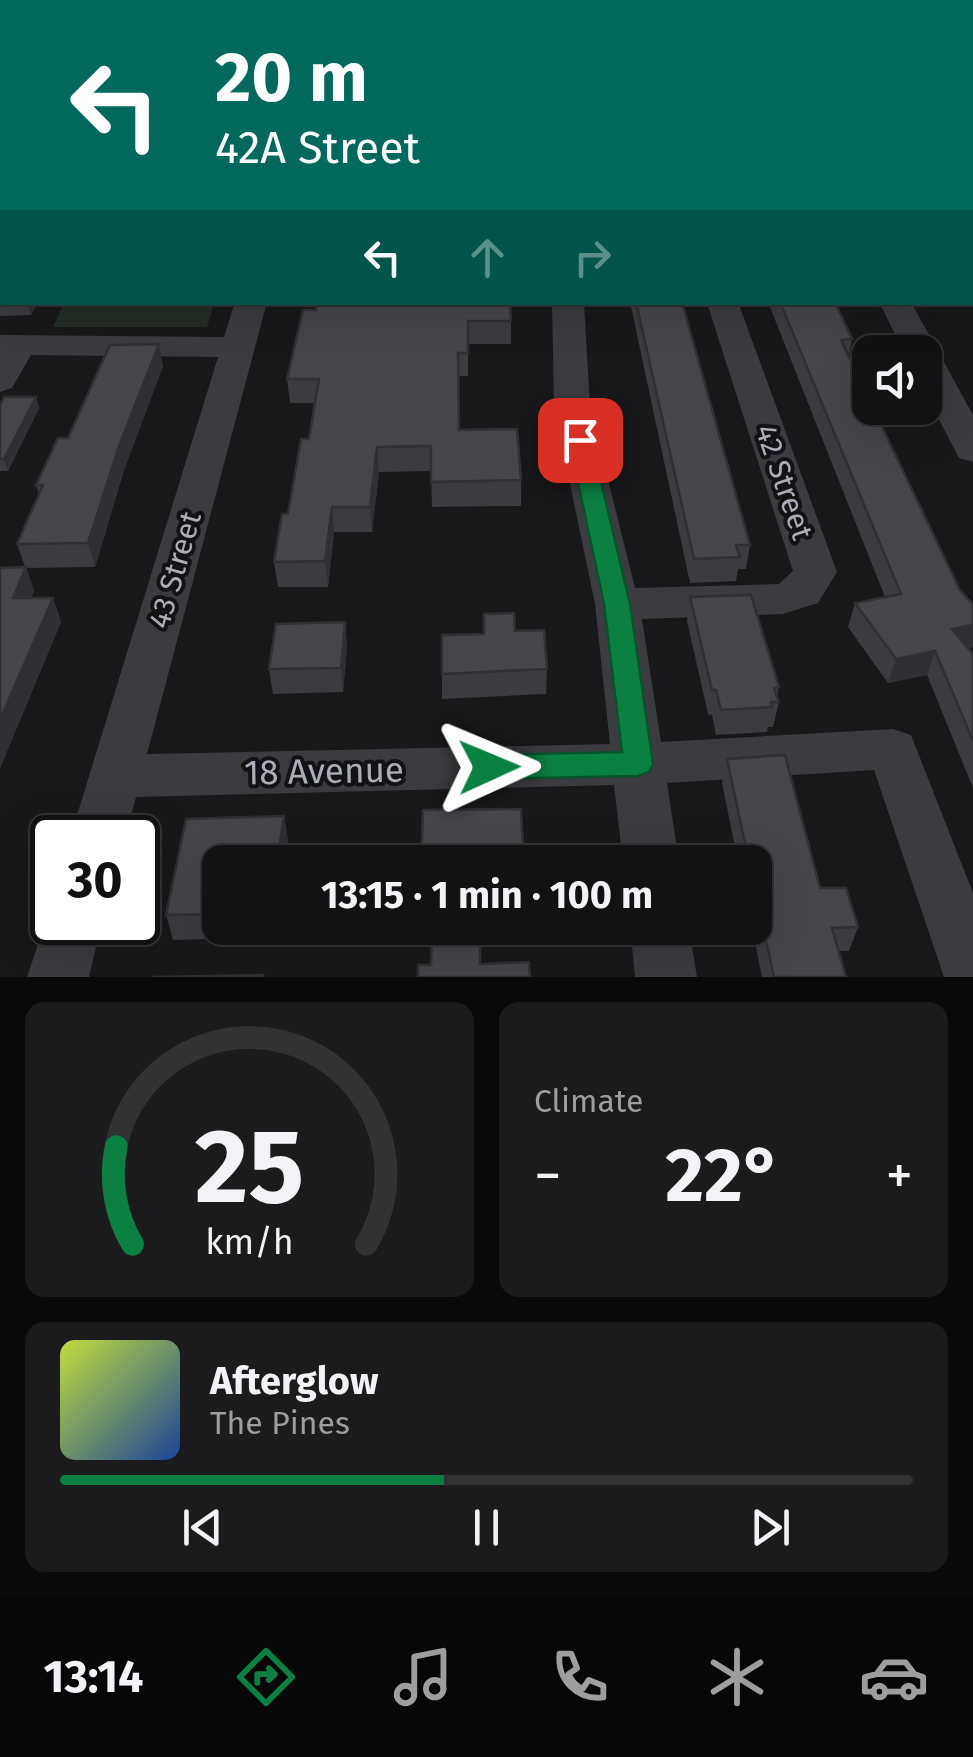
<!DOCTYPE html>
<meta charset="utf-8">
<style>
:root{--surface:#121214;--page:#1b1b1d;--text:#f1f3f6;--muted:#9c9ea0;--line:#313234;--accent:#0b8043}
body{margin:0;font-family:"Fira Sans",sans-serif;background:var(--page);color:var(--text);height:100vh;display:flex;flex-direction:column;font-size:38px;white-space:nowrap}
*{box-sizing:border-box;margin:0}
p{font-size:32px;color:var(--muted)}
.icon{flex:none;width:55px;height:55px;fill:none;stroke:currentColor;stroke-width:2;stroke-linecap:round;stroke-linejoin:round}
.map{position:relative;height:977px;overflow:hidden}
.side{display:flex;flex-direction:column;gap:25px;padding:25px;background:#0a0a0b;flex:1}
.side>*{flex:none}
.guide{position:absolute;left:0px;top:0px;width:975px;height:305px;box-shadow:0 10px 40px #0002,0 0 0 2px var(--line);background:#00695c;color:#fff;overflow:hidden}
.controls{position:absolute;left:852px;top:335px;display:grid;gap:20px}
.controls a{display:grid;place-items:center;width:90px;height:90px;border-radius:20px;background:var(--surface);box-shadow:0 10px 40px #0002,0 0 0 2px var(--line);font-size:50px}
.speed{position:absolute;left:30px;top:815px;display:flex;gap:20px;font-size:50px;font-weight:700;text-align:center}
.speed>*{display:grid;place-content:center;width:130px;height:130px;border-radius:50%;background:var(--surface);box-shadow:0 10px 40px #0002,0 0 0 2px var(--line);line-height:1}
.speed .limit{border:5px solid #111;border-radius:15px;background:#fff;color:#111}
.pin{position:absolute;display:grid;place-items:center;width:85px;height:85px;color:#fff;margin:-42px;border-radius:20px;box-shadow:0 5px 15px #0006}
.me{position:absolute;width:110px;margin:-55px;rotate:89deg;stroke-linejoin:round;filter:drop-shadow(0 0 8px #0008)}
.turn{display:flex;align-items:center;gap:35px;height:210px;padding:0 50px;font-size:45px}
.turn .icon{width:130px;height:130px;stroke-width:2.5}
.turn b{display:block;font-size:70px;line-height:85px}
.lanes{display:flex;align-items:center;height:95px;padding:0 50px;background:#0003;justify-content:center;gap:50px;direction:ltr}
.lanes .off{opacity:.35}
.big{font-size:75px;font-weight:700;line-height:1.1}
.side .widget{flex:1;display:flex;flex-direction:column;justify-content:center;gap:15px;min-width:0;padding:0 35px;border-radius:20px;background:var(--page)}
.side .dial{align-items:center;gap:0}
.dial svg{height:260px;overflow:visible;fill:none;stroke:var(--line);stroke-width:7;stroke-linecap:round;text-anchor:middle}
.dial text{fill:var(--text);stroke:none}
.song{display:flex;align-items:center;gap:30px}
.cover{width:120px;height:120px;border-radius:15px;background:linear-gradient(135deg,hsl(70 70% 55%),hsl(220 70% 35%))}
.played{height:10px;border-radius:5px;background:linear-gradient(90deg,var(--accent) 45%,var(--line) 45%)}
.keys{display:flex;justify-content:space-around;direction:ltr}
.heat{display:flex;justify-content:space-between;align-items:center;font-size:55px;direction:ltr}
.side .tiles{flex:1;display:grid;gap:25px;grid-template-columns:1fr 1fr}
.widget:last-child{grid-column:span 2}
.trip{position:absolute;left:202px;top:845px;width:570px;height:100px;border-radius:20px;background:var(--surface);box-shadow:0 10px 40px #0002,0 0 0 2px var(--line);font-weight:700;line-height:100px;text-align:center}
.dock{display:flex;height:160px;justify-content:space-around;align-items:center;background:#070708;color:var(--muted)}
.dock .icon{width:70px;height:70px}
.dock .current{color:var(--accent)}
.dock b{font-size:45px;color:var(--text)}
.map>svg:first-child{display:block}
</style>
<div class="map">
<svg width="973" height="977" viewBox="0 0 973 977">
<rect width="100%" height="100%" fill="#18181a"/>
<!-- green -->
<polygon fill="#242c26" points="64,303 64,302 214,303 207,327 53,327"/>
<g fill="none" stroke-linecap="round" stroke-linejoin="round">
<!-- stream -->
<polyline stroke="#31373f" stroke-width="5" points="284,2 294,0"/>
<!-- minor -->
<g fill="#3b3b40" fill-rule="evenodd">
<polygon points="863,0 893,0 894,2 864,2"/>
<polygon points="235,302 267,302 147,754 610,744 595,604 554,407 552,303 584,303 590,407 635,588 779,584 793,571 708,306 710,302 738,302 837,572 818,603 783,614 642,619 661,742 893,729 911,735 973,893 973,977 944,977 874,770 667,783 679,862 623,862 614,785 136,797 125,838 70,838 218,357 31,355 12,388 0,392 0,335 224,337"/>
<polygon points="879,302 911,302 973,415 973,462 959,458 925,393 925,352 904,352"/>
<polygon points="52,903 52,922 102,922 89,977 27,977"/>
<polygon points="630,928 689,928 697,977 635,977"/>
</g>
</g>
<!-- wall -->
<g fill="#3b3b40">
<polygon points="2,247 2,302 38,302 31,315 0,316 0,251"/>
<polygon points="630,302 682,302 750,545 746,569 738,569 736,581 690,583"/>
<polygon points="768,302 835,302 852,339 849,356 973,647 968,648 973,654 973,788 927,675 888,683 848,627 855,603 885,597"/>
<polygon points="316,310 511,321 511,344 468,344 468,376 458,376 459,430 521,480 521,506 432,507 431,471 379,472 372,532 334,532 328,587 278,587 274,562 309,439 315,403 290,403 287,379"/>
<polygon points="163,366 124,470 95,567 26,568 34,591 31,598 53,598 61,622 0,768 0,568 25,567 17,544 39,494 36,485 68,438"/>
<polygon points="36,397 39,408 8,471 0,471 0,406"/>
<polygon points="690,597 779,687 777,696 779,702 773,727 768,727 767,732 716,735 712,715 708,714 687,621"/>
<polygon points="345,622 347,647 343,692 273,694 269,669"/>
<polygon points="515,631 547,669 546,694 442,699 442,674 484,634"/>
<polygon points="727,759 820,888 858,927 849,951 839,951 846,977 762,977 752,928 755,928 755,862 738,862 722,783"/>
<polygon points="284,816 288,841 285,862 220,862 220,928 277,928 276,937 173,940 166,915 186,819"/>
<polygon points="421,928 525,928 524,936 480,937 480,964 431,965 432,937 421,937"/>
</g>
<!-- shaded-wall -->
<g fill="#303034">
<polygon points="27,302 38,302 31,315"/>
<polygon points="159,344 163,366 124,470 95,567 88,543 119,446"/>
<polygon points="36,397 39,408 8,471 4,459"/>
<polygon points="377,447 379,472 372,532 370,507"/>
<polygon points="332,507 334,532 328,587 325,561"/>
<polygon points="26,567 34,591 21,623 13,598"/>
<polygon points="53,598 61,622 0,768 0,720"/>
<polygon points="345,622 347,647 343,692 341,668"/>
<polygon points="973,625 973,647 944,653 952,629"/>
<polygon points="935,651 927,675 888,683 896,659"/>
<polygon points="284,816 288,841 285,862 277,862"/>
</g>
<!-- building -->
<g fill="#45454a" stroke="#303034" stroke-width="2.5">
<polygon points="406,0 533,0 533,2 405,2"/>
<polygon points="972,122 973,122 973,272 972,271"/>
<polygon points="2,247 2,295 0,295 0,251"/>
<polygon points="317,302 510,302 511,321 468,321 468,353 458,353 459,430 517,429 521,480 431,482 431,446 377,447 370,507 332,507 325,561 274,562 282,514 288,514 301,439 309,439 319,379 287,379 303,310 316,310"/>
<polygon points="636,302 682,302 750,545 736,545 740,557 694,559"/>
<polygon points="780,302 835,302 852,339 841,340 870,402 870,408 873,408 960,590 973,605 973,625 952,629 973,654 973,741 935,651 896,659 855,603 901,594"/>
<polygon points="159,344 119,446 88,543 17,544 43,485 36,485 58,438 68,438 110,345"/>
<polygon points="4,397 36,397 4,459 0,459 0,406"/>
<polygon points="26,567 13,598 53,598 0,720 0,568"/>
<polygon points="751,595 779,687 774,688 779,702 771,702 772,707 721,710 716,690 712,690 690,597"/>
<polygon points="514,613 515,631 544,630 547,669 442,674 442,635 484,634 484,614"/>
<polygon points="345,622 341,668 269,669 276,624"/>
<polygon points="785,755 820,888 846,888 858,927 832,928 846,977 774,977 755,890 755,862 749,862 727,759"/>
<polygon points="521,809 524,862 421,862 423,810"/>
<polygon points="284,816 277,862 220,862 220,914 166,915 186,819"/>
<polygon points="432,928 480,928 480,964 529,962 530,977 418,977 418,965 431,965"/>
<polygon points="263,975 262,977 152,977"/>
</g>
<!-- route -->
<polygon fill="#0b8043" stroke="#07532c" stroke-width="2.5" points="580,433 591,440 630,604 653,764 649,772 638,776 489,779 479,776 474,767 479,759 489,755 622,752 604,604 569,440"/>
<g text-anchor="middle" stroke-width="8" stroke-linejoin="round" paint-order="stroke">
<!-- street labels -->
<g font-size="30" fill="#abaeb8" stroke="#131315">
<text transform="translate(784 482) rotate(71)" y="10">42 Street</text>
<text transform="translate(175 570) rotate(-74)" y="10">43 Street</text>
</g>
<!-- near-street labels -->
<g font-size="35" fill="#abaeb8" stroke="#131315">
<text transform="translate(324 771) rotate(-1)" y="12">18 Avenue</text>
</g>
</g>
</svg>
<div class="controls">
<a><svg class="icon" aria-label="sound" viewBox="0 0 24 24"><path d="M4 9h4l5-4v14l-5-4H4zM17 9q2 3 0 6"/></svg></a>
</div>
<div class="speed"><div class="limit">30</div></div>
<div class="pin" style="left:580px;top:440px;background:#d93025"><svg class="icon" aria-label="arrive" viewBox="0 0 24 24"><path d="M6 21V4h12l-3 4 3 4H6"/></svg></div>
<svg class="me" style="left:489px;top:767px" viewBox="-20 -20 40 40"><path d="M0-17L14 15 0 8-14 15z" fill="#0b8043" stroke="#fff" stroke-width="4"/></svg>
<div class="trip">13:15 · 1 min · 100 m</div>
<div class="guide">
<div class="turn"><svg class="icon" aria-label="left" viewBox="0 0 24 24"><path d="M17 20v-9H6M10 6l-5 5 5 5"/></svg><div><b>20 m</b>42A Street</div></div>
<div class="lanes"><svg class="icon" aria-label="left" viewBox="0 0 24 24"><path d="M17 20v-9H6M10 6l-5 5 5 5"/></svg><svg class="icon off" aria-label="ahead" viewBox="0 0 24 24"><path d="M12 20V5M6 11l6-6 6 6"/></svg><svg class="icon off" aria-label="right" viewBox="0 0 24 24"><path d="M7 20v-9h11M14 6l5 5-5 5"/></svg></div>
</div>
</div>
<section class="side">
<div class="tiles">
<div class="widget dial"><svg viewBox="0 0 100 80">
<path d="M14 69A42 42 0 1 1 86 69"/>
<path d="M14 69A42 42 0 0 1 9 39" stroke="#0b8043"/>
<text x="50" y="56" font-size="32" font-weight="700">25</text>
<text x="50" y="72" font-size="11">km/h</text>
</svg></div>
<div class="widget"><p>Climate</p>
<div class="heat"><a>−</a><b class="big">22°</b><a>+</a></div>
</div>
<div class="widget">
<div class="song"><i class="cover"></i><div><b>Afterglow</b><p>The Pines</p></div></div>
<div class="played"></div>
<div class="keys"><svg class="icon" aria-label="previous" viewBox="0 0 24 24"><path d="M18 5L8 12l10 7zM5 5v14"/></svg><svg class="icon" aria-label="pause" viewBox="0 0 24 24"><path d="M8 5v14M16 5v14"/></svg><svg class="icon" aria-label="next" viewBox="0 0 24 24"><path d="M6 5l10 7-10 7zM19 5v14"/></svg></div>
</div>
</div>
</section>
<nav class="dock">
<b>13:14</b>
<svg class="icon current" aria-label="directions" viewBox="0 0 24 24"><path d="M12 3l9 9-9 9-9-9zM9 14v-3h6M13 9l2 2-2 2"/></svg>
<svg class="icon" aria-label="music" viewBox="0 0 24 24"><path d="M9 18V5l10-2v13"/><circle cx="6" cy="18" r="3"/><circle cx="16" cy="16" r="3"/></svg>
<svg class="icon" aria-label="phone" viewBox="0 0 24 24"><path d="M5 4h4l2 5-3 2q2 4 5 5l2-3 5 2v4C11 20 4 13 5 4z"/></svg>
<svg class="icon" aria-label="climate" viewBox="0 0 24 24"><path d="M12 3v18M4 7l16 10M4 17L20 7"/></svg>
<svg class="icon" aria-label="car" viewBox="0 0 24 24"><path d="M5 17H2v-5l4-1 3-4h7l3 4 3 1v5h-3M9 17h6M6 11h13"/><circle cx="7" cy="17" r="2"/><circle cx="17" cy="17" r="2"/></svg>
</nav>
